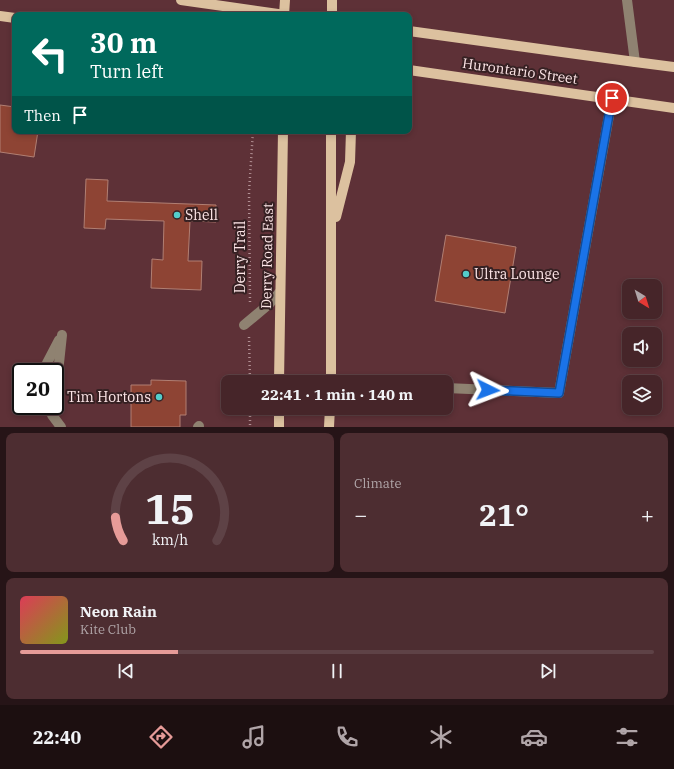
<!DOCTYPE html>
<meta charset="utf-8">
<style>
:root{--surface:#462529;--page:#4d2d31;--text:#f1f3f6;--muted:#b0a5a8;--line:#5e4246;--accent:#e69b98}
body{margin:0;font-family:"IBM Plex Serif",serif;background:var(--page);color:var(--text);height:100vh;display:flex;flex-direction:column;font-size:15px;white-space:nowrap}
*{box-sizing:border-box;margin:0}
p{font-size:13px;color:var(--muted)}
.icon{flex:none;width:22px;height:22px;fill:none;stroke:currentColor;stroke-width:2;stroke-linecap:round;stroke-linejoin:round}
.map{position:relative;height:427px;overflow:hidden}
.sheet{display:flex;flex-direction:column;gap:6px;padding:6px;background:#261417;flex:1}
.sheet>*{flex:none}
.banner{position:absolute;left:12px;top:12px;width:400px;height:122px;border-radius:8px;box-shadow:0 2px 6px #0003,0 0 0 1px var(--line);background:#00695c;color:#fff;overflow:hidden}
.needle{width:26px;rotate:142deg}
.buttons{position:absolute;left:622px;top:279px;display:grid;gap:8px}
.buttons a{display:grid;place-items:center;width:40px;height:40px;border-radius:8px;background:var(--surface);box-shadow:0 2px 6px #0003,0 0 0 1px var(--line);font-size:20px}
.speed{position:absolute;left:12px;top:363px;display:flex;gap:8px;font-size:20px;font-weight:700;text-align:center}
.speed>*{display:grid;place-content:center;width:52px;height:52px;border-radius:50%;background:var(--surface);box-shadow:0 2px 6px #0003,0 0 0 1px var(--line);line-height:1}
.speed .limit{border:2px solid #111;border-radius:6px;background:#fff;color:#111}
.pin{position:absolute;display:grid;place-items:center;width:34px;height:34px;color:#fff;margin:-17px;border:2px solid #fff;border-radius:50%;box-shadow:0 1px 4px #0007}
.me{position:absolute;width:44px;margin:-22px;rotate:93deg;stroke-linejoin:round;filter:drop-shadow(0 0 3px #0008)}
.turn{display:flex;align-items:center;gap:14px;height:84px;padding:0 12px;font-size:18px}
.turn .icon{width:52px;height:52px;stroke-width:2.5}
.turn b{display:block;font-size:28px;line-height:34px}
.then{display:flex;align-items:center;height:38px;padding:0 12px;background:#0003;gap:8px;font-size:15px}
.big{font-size:30px;font-weight:800;line-height:1.1}
.sheet .card{flex:1;display:flex;flex-direction:column;justify-content:center;gap:6px;min-width:0;padding:0 14px;border-radius:8px;background:var(--page)}
.sheet .dial{align-items:center;gap:0}
.dial svg{height:104px;overflow:visible;fill:none;stroke:var(--line);stroke-width:7;stroke-linecap:round;text-anchor:middle}
.dial text{fill:var(--text);stroke:none}
.song{display:flex;align-items:center;gap:12px}
.cover{width:48px;height:48px;border-radius:6px;background:linear-gradient(135deg,hsl(350 70% 55%),hsl(70 70% 35%))}
.played{height:4px;border-radius:2px;background:linear-gradient(90deg,var(--accent) 25%,var(--line) 25%)}
.keys{display:flex;justify-content:space-around;direction:ltr}
.heat{display:flex;justify-content:space-between;align-items:center;font-size:22px;direction:ltr}
.sheet .tiles{flex:1;display:grid;gap:6px;grid-template-columns:1fr 1fr}
.card:last-child{grid-column:span 2}
.trip{position:absolute;left:221px;top:375px;width:232px;height:40px;border-radius:8px;background:var(--surface);box-shadow:0 2px 6px #0003,0 0 0 1px var(--line);font-weight:800;line-height:40px;text-align:center}
.dock{display:flex;height:64px;justify-content:space-around;align-items:center;background:#1c0f10;color:var(--muted)}
.dock .icon{width:28px;height:28px}
.dock .selected{color:var(--accent)}
.dock b{font-size:18px;color:var(--text)}
.map>svg:first-child{display:block}
</style>
<div class="map">
<svg width="674" height="427" viewBox="0 0 674 427">
<rect width="100%" height="100%" fill="#5e3137"/>
<!-- building -->
<g fill="#8e4434" stroke="#b17f73">
<polygon points="0,105 15,107 15,131 38,131 34,157 0,152"/>
<polygon points="86,179 108,180 107,201 216,205 216,222 190,221 188,261 202,261 201,290 151,288 152,259 163,260 164,221 106,219 105,229 84,228"/>
<polygon points="446,235 516,247 505,313 435,301"/>
<polygon points="151,380 186,381 186,415 180,415 180,427 131,427 131,385 151,385"/>
</g>
<g fill="none" stroke-linecap="round" stroke-linejoin="round">
<!-- path -->
<g stroke="#b29094" stroke-width="2.5" stroke-dasharray="1 3" stroke-linecap="butt">
<polyline points="250,302 249,192 253,131"/>
<polyline points="249,337 250,382"/>
<polyline points="225,388 228,387"/>
<polyline points="250,408 250,427"/>
</g>
<!-- minor -->
<g stroke="#8f8271" stroke-width="10">
<polyline points="627,0 635,62"/>
<polyline points="244,325 268,305 280,292"/>
<polyline points="47,372 47,363 59,340"/>
<polyline points="331,381 349,382"/>
<polyline points="446,388 559,393 612,99"/>
<polyline points="55,401 62,335"/>
<polyline points="53,406 52,415 61,427"/>
<polyline points="198,427 199,426"/>
</g>
<!-- major -->
<g stroke="#dcc19f" stroke-width="10">
<polyline points="181,0 285,15"/>
<polyline points="284,15 285,0"/>
<polyline points="332,15 332,0"/>
<polyline points="0,16 15,18"/>
<polyline points="409,31 635,62 674,67"/>
<polyline points="409,70 674,108"/>
<polyline points="336,217 350,162 351,131"/>
<polyline points="279,382 283,131"/>
<polyline points="331,382 331,131"/>
<polyline points="279,408 279,427"/>
<polyline points="329,427 330,408"/>
</g>
</g>
<g fill="none" stroke-linecap="round" stroke-linejoin="round">
<defs>
<polyline id="route" points="488,390 559,393 612,98"/>
</defs>
<!-- route casing -->
<use href="#route" stroke="#114b97" stroke-width="10"/>
<!-- route -->
<use href="#route" stroke="#1a73e8" stroke-width="7"/>
</g>
<!-- markers -->
<g fill="#53cdca" stroke="#362123" stroke-width="1.5">
<circle cx="177" cy="215" r="4"/>
<circle cx="466" cy="274" r="4"/>
<circle cx="159" cy="397" r="4"/>
</g>
<g text-anchor="middle" stroke-width="4" stroke-linejoin="round" paint-order="stroke">
<!-- street labels -->
<g font-size="14" fill="#fde5e7" stroke="#362123">
<text transform="translate(520 71) rotate(8)" y="5">Hurontario Street</text>
<text transform="translate(267 256) rotate(-89)" y="5">Derry Road East</text>
<text transform="translate(240 257) rotate(-90)" y="5">Derry Trail</text>
</g>
<!-- poi labels -->
<g font-size="14" fill="#fde5e7" stroke="#362123" text-anchor="start">
<text x="185" y="220">Shell</text>
<text x="474" y="279">Ultra Lounge</text>
<text x="151" y="402" text-anchor="end">Tim Hortons</text>
</g>
</g>
</svg>
<div class="buttons">
<a><svg class="needle" viewBox="-14 -14 28 28"><path d="M0-13l5 13h-10z" fill="#e53935"/><path d="M0 13l5-13h-10z" fill="#b0a5a8"/></svg></a>
<a><svg class="icon" aria-label="sound" viewBox="0 0 24 24"><path d="M4 9h4l5-4v14l-5-4H4zM17 9q2 3 0 6"/></svg></a>
<a><svg class="icon" aria-label="layers" viewBox="0 0 24 24"><path d="M12 4l9 5-9 5-9-5zM3 14l9 5 9-5"/></svg></a>
</div>
<div class="speed"><div class="limit">20</div></div>
<div class="pin" style="left:612px;top:98px;background:#d93025"><svg class="icon" aria-label="arrive" viewBox="0 0 24 24"><path d="M6 21V4h12l-3 4 3 4H6"/></svg></div>
<svg class="me" style="left:488px;top:390px" viewBox="-20 -20 40 40"><path d="M0-17L14 15 0 8-14 15z" fill="#1a73e8" stroke="#fff" stroke-width="4"/></svg>
<div class="trip">22:41 · 1 min · 140 m</div>
<div class="banner">
<div class="turn"><svg class="icon" aria-label="left" viewBox="0 0 24 24"><path d="M17 20v-9H6M10 6l-5 5 5 5"/></svg><div><b>30 m</b>Turn left</div></div>
<div class="then">Then<svg class="icon" aria-label="arrive" viewBox="0 0 24 24"><path d="M6 21V4h12l-3 4 3 4H6"/></svg></div>
</div>
</div>
<section class="sheet">
<div class="tiles">
<div class="card dial"><svg viewBox="0 0 100 80">
<path d="M14 69A42 42 0 1 1 86 69"/>
<path d="M14 69A42 42 0 0 1 8 51" stroke="#e69b98"/>
<text x="50" y="56" font-size="32" font-weight="700">15</text>
<text x="50" y="72" font-size="11">km/h</text>
</svg></div>
<div class="card"><p>Climate</p>
<div class="heat"><a>−</a><b class="big">21°</b><a>+</a></div>
</div>
<div class="card">
<div class="song"><i class="cover"></i><div><b>Neon Rain</b><p>Kite Club</p></div></div>
<div class="played"></div>
<div class="keys"><svg class="icon" aria-label="previous" viewBox="0 0 24 24"><path d="M18 5L8 12l10 7zM5 5v14"/></svg><svg class="icon" aria-label="pause" viewBox="0 0 24 24"><path d="M8 5v14M16 5v14"/></svg><svg class="icon" aria-label="next" viewBox="0 0 24 24"><path d="M6 5l10 7-10 7zM19 5v14"/></svg></div>
</div>
</div>
</section>
<nav class="dock">
<b>22:40</b>
<svg class="icon selected" aria-label="directions" viewBox="0 0 24 24"><path d="M12 3l9 9-9 9-9-9zM9 14v-3h6M13 9l2 2-2 2"/></svg>
<svg class="icon" aria-label="music" viewBox="0 0 24 24"><path d="M9 18V5l10-2v13"/><circle cx="6" cy="18" r="3"/><circle cx="16" cy="16" r="3"/></svg>
<svg class="icon" aria-label="phone" viewBox="0 0 24 24"><path d="M5 4h4l2 5-3 2q2 4 5 5l2-3 5 2v4C11 20 4 13 5 4z"/></svg>
<svg class="icon" aria-label="climate" viewBox="0 0 24 24"><path d="M12 3v18M4 7l16 10M4 17L20 7"/></svg>
<svg class="icon" aria-label="car" viewBox="0 0 24 24"><path d="M5 17H2v-5l4-1 3-4h7l3 4 3 1v5h-3M9 17h6M6 11h13"/><circle cx="7" cy="17" r="2"/><circle cx="17" cy="17" r="2"/></svg>
<svg class="icon" aria-label="filters" viewBox="0 0 24 24"><path d="M4 7h16M4 17h16"/><circle cx="9" cy="7" r="2"/><circle cx="15" cy="17" r="2"/></svg>
</nav>
